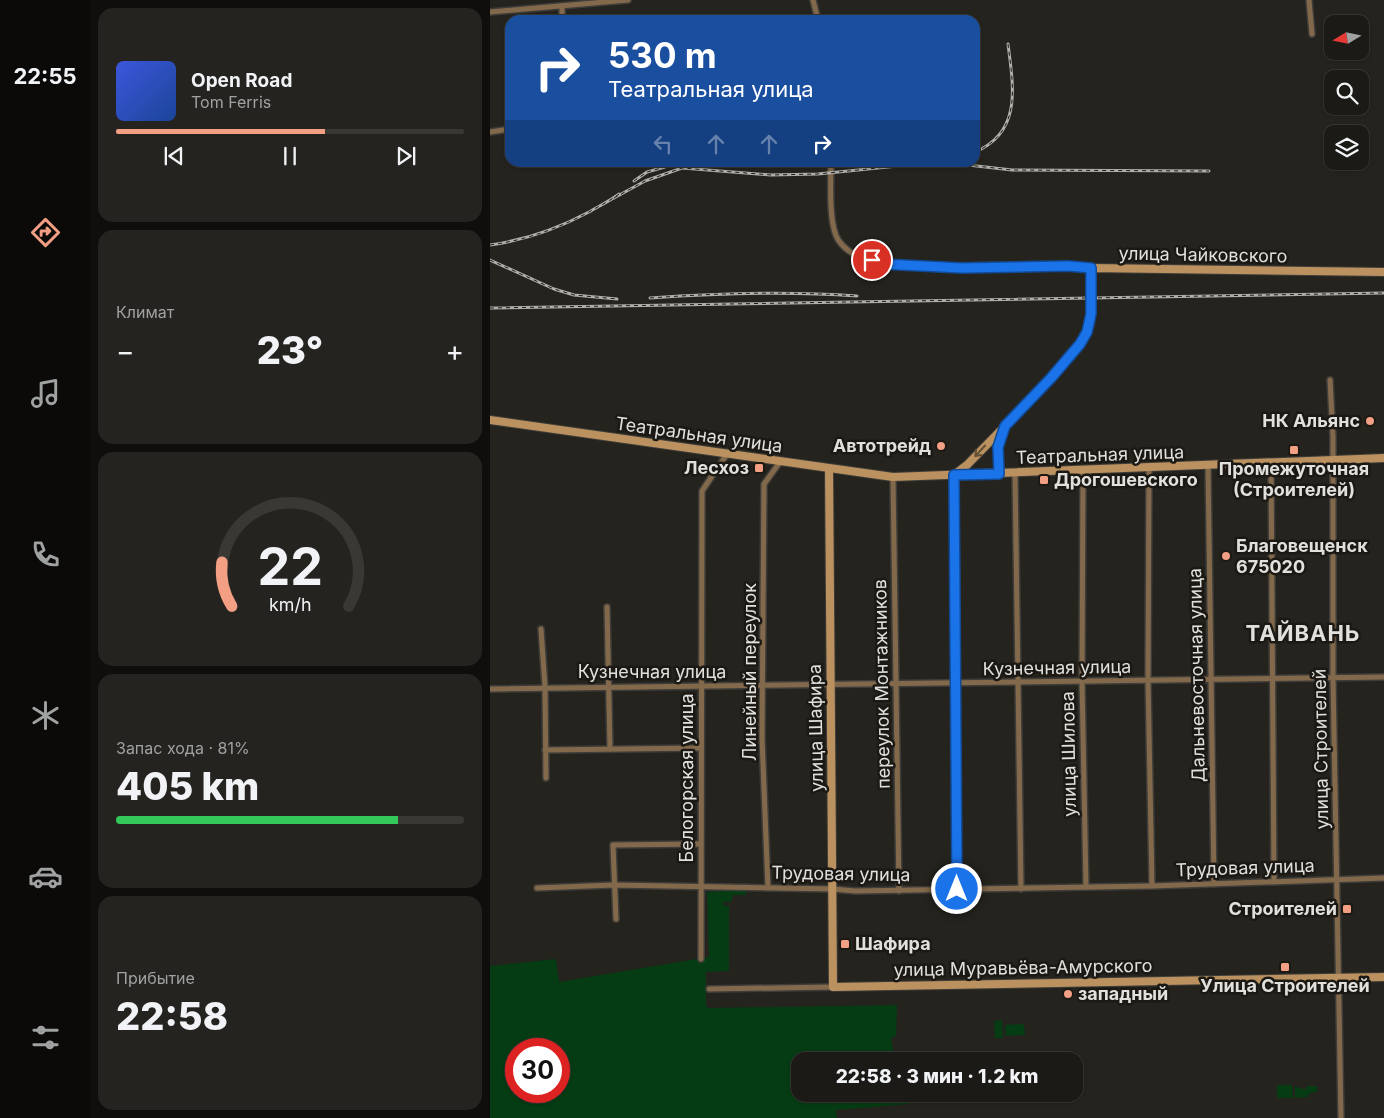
<!DOCTYPE html>
<html lang="ru">
<meta charset="utf-8">
<style>
:root{--surface:#1c1a16;--page:#25231f;--text:#f1f3f6;--muted:#a0a1a1;--line:#3a3835;--accent:#f39f83}
body{margin:0;font-family:Inter,sans-serif;background:var(--page);color:var(--text);height:100vh;display:flex;flex-direction:column;font-size:19px;white-space:nowrap}
*{box-sizing:border-box;margin:0}
p{font-size:16px;color:var(--muted)}
.icon{flex:none;width:28px;height:28px;fill:none;stroke:currentColor;stroke-width:2;stroke-linecap:round;stroke-linejoin:round}
.map{position:relative;flex:1;overflow:hidden}
.drawer{display:flex;flex-direction:column;gap:8px;padding:8px;background:#0f0e0c;width:400px}
.drawer>*{flex:none}
.hud{position:absolute;left:15px;top:15px;width:475px;height:152px;border-radius:15px;box-shadow:0 1px 4px #0004,0 0 0 1px var(--line);background:#1a4fa0;color:#fff;overflow:hidden}
.needle{width:32px;rotate:260deg}
.controls{position:absolute;left:834px;top:15px;display:grid;gap:10px}
.controls a{display:grid;place-items:center;width:45px;height:45px;border-radius:10px;background:var(--surface);box-shadow:0 1px 4px #0004,0 0 0 1px var(--line);font-size:25px}
.speed{position:absolute;left:15px;top:1038px;display:flex;gap:10px;font-size:25px;font-weight:700;text-align:center}
.speed>*{display:grid;place-content:center;width:65px;height:65px;border-radius:50%;background:var(--surface);box-shadow:0 1px 4px #0004,0 0 0 1px var(--line);line-height:1}
.speed .limit{border:8px solid #d22;background:#fff;color:#111}
.pin{position:absolute;display:grid;place-items:center;width:42px;height:42px;color:#fff;margin:-21px;border:2px solid #fff;border-radius:50%;box-shadow:0 1px 5px #0007}
.me{position:absolute;width:55px;margin:-28px;rotate:0deg;stroke-linejoin:round;filter:drop-shadow(0 0 4px #0008)}
.turn{display:flex;align-items:center;gap:18px;height:105px;padding:0 20px;font-size:22px}
.turn .icon{width:65px;height:65px;stroke-width:2.5}
.turn b{display:block;font-size:35px;line-height:42px}
.lanes{display:flex;align-items:center;height:48px;padding:0 20px;background:#0003;justify-content:center;gap:25px;direction:ltr}
.lanes .off{opacity:.35}
.big{font-size:38px;font-weight:800;line-height:1.1}
.drawer .widget{flex:1;display:flex;flex-direction:column;justify-content:center;gap:8px;min-width:0;padding:0 18px;border-radius:15px;background:var(--page)}
.drawer .dial{align-items:center;gap:0}
.dial svg{height:130px;overflow:visible;fill:none;stroke:var(--line);stroke-width:7;stroke-linecap:round;text-anchor:middle}
.dial text{fill:var(--text);stroke:none}
.song{display:flex;align-items:center;gap:15px}
.cover{width:60px;height:60px;border-radius:8px;background:linear-gradient(135deg,hsl(230 70% 55%),hsl(220 70% 35%))}
.played{height:5px;border-radius:2px;background:linear-gradient(90deg,var(--accent) 60%,var(--line) 60%)}
.keys{display:flex;justify-content:space-around;direction:ltr}
.heat{display:flex;justify-content:space-between;align-items:center;font-size:28px;direction:ltr}
.charge{height:8px;border-radius:4px;background:linear-gradient(90deg,#34c759 81%,var(--line) 0)}
.trip{position:absolute;left:301px;top:1052px;width:292px;height:50px;border-radius:15px;background:var(--surface);box-shadow:0 1px 4px #0004,0 0 0 1px var(--line);font-weight:800;line-height:50px;text-align:center}
main{display:flex;flex:1;min-height:0}
.tabs{display:flex;flex-direction:column;width:90px;justify-content:space-around;align-items:center;background:#0b0a09;color:var(--muted)}
.tabs .icon{width:35px;height:35px}
.tabs .current{color:var(--accent)}
.tabs b{font-size:22px;color:var(--text)}
.map>svg:first-child{display:block}
</style>
<main>
<nav class="tabs">
<b>22:55</b>
<svg class="icon current" aria-label="directions" viewBox="0 0 24 24"><path d="M12 3l9 9-9 9-9-9zM9 14v-3h6M13 9l2 2-2 2"/></svg>
<svg class="icon" aria-label="music" viewBox="0 0 24 24"><path d="M9 18V5l10-2v13"/><circle cx="6" cy="18" r="3"/><circle cx="16" cy="16" r="3"/></svg>
<svg class="icon" aria-label="phone" viewBox="0 0 24 24"><path d="M5 4h4l2 5-3 2q2 4 5 5l2-3 5 2v4C11 20 4 13 5 4z"/></svg>
<svg class="icon" aria-label="climate" viewBox="0 0 24 24"><path d="M12 3v18M4 7l16 10M4 17L20 7"/></svg>
<svg class="icon" aria-label="car" viewBox="0 0 24 24"><path d="M5 17H2v-5l4-1 3-4h7l3 4 3 1v5h-3M9 17h6M6 11h13"/><circle cx="7" cy="17" r="2"/><circle cx="17" cy="17" r="2"/></svg>
<svg class="icon" aria-label="filters" viewBox="0 0 24 24"><path d="M4 7h16M4 17h16"/><circle cx="9" cy="7" r="2"/><circle cx="15" cy="17" r="2"/></svg>
</nav>
<section class="drawer">
<div class="widget">
<div class="song"><i class="cover"></i><div><b>Open Road</b><p>Tom Ferris</p></div></div>
<div class="played"></div>
<div class="keys"><svg class="icon" aria-label="previous" viewBox="0 0 24 24"><path d="M18 5L8 12l10 7zM5 5v14"/></svg><svg class="icon" aria-label="pause" viewBox="0 0 24 24"><path d="M8 5v14M16 5v14"/></svg><svg class="icon" aria-label="next" viewBox="0 0 24 24"><path d="M6 5l10 7-10 7zM19 5v14"/></svg></div>
</div>
<div class="widget"><p>Климат</p>
<div class="heat"><a>−</a><b class="big">23°</b><a>+</a></div>
</div>
<div class="widget dial"><svg viewBox="0 0 100 80">
<path d="M14 69A42 42 0 1 1 86 69"/>
<path d="M14 69A42 42 0 0 1 8 42" stroke="#f39f83"/>
<text x="50" y="56" font-size="32" font-weight="700">22</text>
<text x="50" y="72" font-size="11">km/h</text>
</svg></div>
<div class="widget"><p>Запас хода · 81%</p><b class="big">405 km</b><div class="charge"></div></div>
<div class="widget"><p>Прибытие</p><b class="big">22:58</b></div>
</section>
<div class="map">
<svg width="894" height="1118" viewBox="0 0 894 1118">
<rect width="100%" height="100%" fill="#25231e"/>
<!-- green -->
<g fill="#053c13" fill-rule="evenodd">
<path d="M256 890V895H243L241 902H233L234 906H239V971L216 972V1005L218 1008 407 1005 406 1036 401 1038 403 1051 407 1052 411 1061H310V1094H425L427 1098H419V1104L346 1110 347 1118H0V966L66 959 69 982 219 957 217 892ZM26 1049H69V1091H26Z"/>
<polygon points="512,1020 513,1038 505,1038 504,1021"/>
<polygon points="534,1024 535,1035 516,1036 515,1025"/>
<polygon points="787,1085 802,1085 803,1098 787,1098"/>
<polygon points="805,1086 815,1090 817,1086 827,1086 827,1092 819,1093 818,1097 805,1098"/>
</g>
<g fill="none" stroke-linecap="round" stroke-linejoin="round">
<defs>
<g id="street">
<polyline points="323,0 328,20"/>
<polyline points="819,0 822,34"/>
<polyline points="0,12 138,0"/>
<polyline points="72,20 72,6"/>
<polyline points="0,132 20,129"/>
<path d="M341 162C341 182 338 226 349 241 358 254 377 261 392 264 405 266 420 265 434 266 489 268 546 261 601 268"/>
<polyline points="840,380 843,437 843,678 851,1118"/>
<polyline points="781,464 784,881"/>
<polyline points="718,466 724,884"/>
<polyline points="659,469 658,680 662,886"/>
<polyline points="593,471 592,681 596,887"/>
<polyline points="525,474 531,889"/>
<polyline points="464,475 467,889"/>
<polyline points="403,477 409,891"/>
<polyline points="117,607 120,749"/>
<polyline points="51,629 55,687 56,778"/>
<polyline points="0,689 894,677"/>
<polyline points="55,750 211,748"/>
<polyline points="47,888 123,885 343,889 365,891 662,886 894,878"/>
<polyline points="278,888 272,738 274,484 290,462"/>
<polyline points="126,919 123,845 211,844"/>
<polyline points="211,959 212,491 237,454"/>
<polyline points="219,989 343,987"/>
</g>
<g id="secondary">
<polyline points="0,420 403,477 894,458"/>
<polyline points="339,469 343,987 894,977"/>
<polyline points="509,474 508,447 513,429"/>
<polyline points="464,475 477,465 561,379 590,343 600,325 601,314 601,268 894,272"/>
</g>
</defs>
<!-- street casing -->
<use href="#street" stroke="#3f3d39" stroke-width="8"/>
<!-- secondary casing -->
<use href="#secondary" stroke="#3f3d39" stroke-width="10"/>
<!-- street -->
<use href="#street" stroke="#83694b" stroke-width="5"/>
<!-- secondary -->
<use href="#secondary" stroke="#ba915f" stroke-width="8"/>
<defs>
<g id="rail">
<path d="M485 152C533 132 523 85 518 44"/>
<polyline points="144,181 157,172 175,167"/>
<polyline points="124,198 155,181 192,168 281,175 328,174 438,163 460,163 522,170 719,171"/>
<path d="M0 245C36 240 67 229 99 212 109 206 120 201 129 194"/>
<polyline points="0,260 64,289 84,295 127,299"/>
<path d="M160 298C229 293 299 291 367 296"/>
<polyline points="0,308 894,293"/>
</g>
</defs>
<!-- rail casing -->
<use href="#rail" stroke="#afaeaa" stroke-width="3"/>
<!-- rail -->
<use href="#rail" stroke="#1c1914" stroke-width="1" stroke-dasharray="4" stroke-linecap="butt"/>
</g>
<!-- one-way arrows -->
<defs><path id="oneway-shaft" d="M-6 0H5M1.5-3L5.5 0L1.5 3" fill="none" stroke-width="1.6" stroke-linecap="round" stroke-linejoin="round" transform="scale(1.25)"/></defs>
<use stroke="#634f36" href="#oneway-shaft" transform="translate(490 451) rotate(133)"/>
<g fill="none" stroke-linecap="round" stroke-linejoin="round">
<defs>
<polyline id="route" points="382,260 392,264 472,268 578,266 601,268 601,314 597,332 590,344 561,378 515,426 508,447 509,474 464,475 467,889"/>
</defs>
<!-- route casing -->
<use href="#route" stroke="#114b97" stroke-width="12"/>
<!-- route -->
<use href="#route" stroke="#1a73e8" stroke-width="9"/>
</g>
<!-- markers -->
<g fill="#f39f83" stroke="#1c1914" stroke-width="2">
<circle cx="880" cy="421" r="5"/>
<circle cx="451" cy="446" r="5"/>
<rect x="799" y="445" width="10" height="10" rx="2.5"/>
<rect x="264" y="463" width="10" height="10" rx="2.5"/>
<rect x="549" y="475" width="10" height="10" rx="2.5"/>
<circle cx="736" cy="556" r="5"/>
<rect x="852" y="904" width="10" height="10" rx="2.5"/>
<rect x="350" y="939" width="10" height="10" rx="2.5"/>
<rect x="790" y="962" width="10" height="10" rx="2.5"/>
<circle cx="578" cy="994" r="5"/>
</g>
<g text-anchor="middle" stroke-width="5" stroke-linejoin="round" paint-order="stroke">
<!-- street labels -->
<g font-size="18" fill="#e1e0dc" stroke="#1c1914">
<text transform="translate(713 255) rotate(1)" y="6">улица Чайковского</text>
<text transform="translate(209 435) rotate(8)" y="6">Театральная улица</text>
<text transform="translate(610 455) rotate(-2)" y="6">Театральная улица</text>
<text transform="translate(567 668) rotate(-1)" y="6">Кузнечная улица</text>
<text x="162" y="678">Кузнечная улица</text>
<text transform="translate(260 672) rotate(-90)" y="6">Линейный переулок</text>
<text transform="translate(707 675) rotate(-91)" y="6">Дальневосточная улица</text>
<text transform="translate(392 684) rotate(-91)" y="6">переулок Монтажников</text>
<text transform="translate(326 728) rotate(-91)" y="6">улица Шафира</text>
<text transform="translate(831 749) rotate(-91)" y="6">улица Строителей</text>
<text transform="translate(579 754) rotate(-91)" y="6">улица Шилова</text>
<text transform="translate(197 778) rotate(-90)" y="6">Белогорская улица</text>
<text transform="translate(755 868) rotate(-2)" y="6">Трудовая улица</text>
<text transform="translate(351 874) rotate(1)" y="6">Трудовая улица</text>
<text transform="translate(533 968) rotate(-1)" y="6">улица Муравьёва-Амурского</text>
</g>
<!-- poi labels -->
<g font-size="18" font-weight="bold" fill="#e1e0dc" stroke="#1c1914" text-anchor="end">
<text x="870" y="427">НК Альянс</text>
<text x="441" y="452">Автотрейд</text>
<text x="259" y="474">Лесхоз</text>
<text x="804" y="475" text-anchor="middle">Промежуточная<tspan x="804" dy="21">(Строителей)</tspan></text>
<text x="564" y="486" text-anchor="start">Дрогошевского</text>
<text x="746" y="552" text-anchor="start">Благовещенск<tspan x="746" dy="21">675020</tspan></text>
<text x="847" y="915">Строителей</text>
<text x="365" y="950" text-anchor="start">Шафира</text>
<text x="795" y="992" text-anchor="middle">Улица Строителей</text>
<text x="588" y="1000" text-anchor="start">западный</text>
</g>
<!-- district labels -->
<g font-size="22" font-weight="bold" letter-spacing="1" fill="#e1e0dc" stroke="#1c1914">
<text x="813" y="641">ТАЙВАНЬ</text>
</g>
</g>
</svg>
<div class="controls">
<a><svg class="needle" viewBox="-14 -14 28 28"><path d="M0-13l5 13h-10z" fill="#e53935"/><path d="M0 13l5-13h-10z" fill="#a0a1a1"/></svg></a>
<a><svg class="icon" aria-label="search" viewBox="0 0 24 24"><circle cx="10" cy="10" r="6"/><path d="M15 15l6 6"/></svg></a>
<a><svg class="icon" aria-label="layers" viewBox="0 0 24 24"><path d="M12 4l9 5-9 5-9-5zM3 14l9 5 9-5"/></svg></a>
</div>
<div class="speed"><div class="limit">30</div></div>
<div class="pin" style="left:382px;top:260px;background:#d93025"><svg class="icon" aria-label="arrive" viewBox="0 0 24 24"><path d="M6 21V4h12l-3 4 3 4H6"/></svg></div>
<svg class="me" style="left:467px;top:889px" viewBox="-20 -20 40 40"><circle r="17" fill="#1a73e8" stroke="#fff" stroke-width="3"/><path d="M0-11L8 9 0 5-8 9z" fill="#fff"/></svg>
<div class="trip">22:58 · 3 мин · 1.2 km</div>
<div class="hud">
<div class="turn"><svg class="icon" aria-label="right" viewBox="0 0 24 24"><path d="M7 20v-9h11M14 6l5 5-5 5"/></svg><div><b>530 m</b>Театральная улица</div></div>
<div class="lanes"><svg class="icon off" aria-label="left" viewBox="0 0 24 24"><path d="M17 20v-9H6M10 6l-5 5 5 5"/></svg><svg class="icon off" aria-label="ahead" viewBox="0 0 24 24"><path d="M12 20V5M6 11l6-6 6 6"/></svg><svg class="icon off" aria-label="ahead" viewBox="0 0 24 24"><path d="M12 20V5M6 11l6-6 6 6"/></svg><svg class="icon" aria-label="right" viewBox="0 0 24 24"><path d="M7 20v-9h11M14 6l5 5-5 5"/></svg></div>
</div>
</div>
</main>
